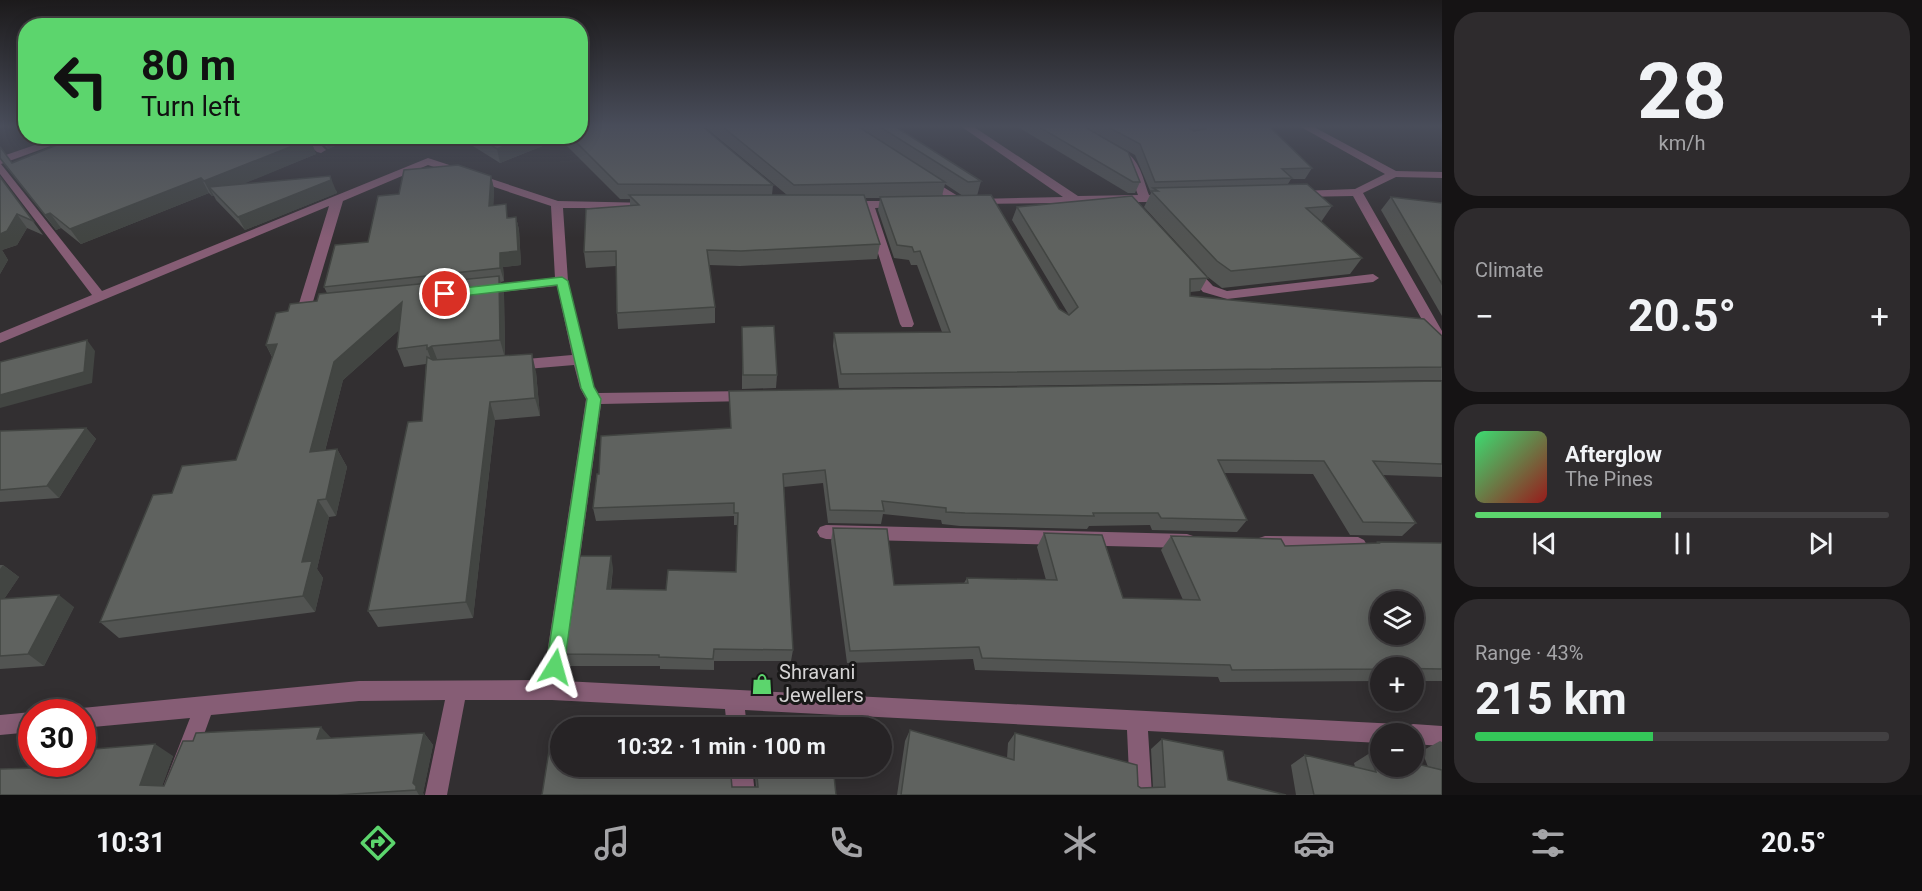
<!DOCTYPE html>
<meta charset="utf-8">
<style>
:root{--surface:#262325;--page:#2e2b2d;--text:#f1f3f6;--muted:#a4a4a7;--line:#424042;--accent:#5cd56d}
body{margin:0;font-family:Roboto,sans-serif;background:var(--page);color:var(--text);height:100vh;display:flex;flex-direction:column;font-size:22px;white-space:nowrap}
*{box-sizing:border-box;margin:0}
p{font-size:20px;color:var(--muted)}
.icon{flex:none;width:33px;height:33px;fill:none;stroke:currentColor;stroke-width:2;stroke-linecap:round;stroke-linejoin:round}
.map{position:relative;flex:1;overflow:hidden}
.panel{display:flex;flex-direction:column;gap:12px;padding:12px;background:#151314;width:480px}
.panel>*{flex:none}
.top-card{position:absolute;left:18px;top:18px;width:570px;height:126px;border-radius:24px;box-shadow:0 3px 15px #0003,0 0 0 2px var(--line);background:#5cd56d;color:#111;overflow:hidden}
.fabs{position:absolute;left:1370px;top:591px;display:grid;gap:12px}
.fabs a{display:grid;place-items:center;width:54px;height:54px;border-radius:50%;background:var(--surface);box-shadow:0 3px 15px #0003,0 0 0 2px var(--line);font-size:30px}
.speed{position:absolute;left:18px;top:699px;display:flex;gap:12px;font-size:30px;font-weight:700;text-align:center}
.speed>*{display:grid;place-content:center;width:78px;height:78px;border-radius:50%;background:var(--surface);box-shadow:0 3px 15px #0003,0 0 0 2px var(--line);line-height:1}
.speed .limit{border:9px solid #d22;background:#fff;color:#111}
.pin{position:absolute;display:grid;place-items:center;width:51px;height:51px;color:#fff;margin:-26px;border:3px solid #fff;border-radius:50%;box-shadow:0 2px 6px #0007}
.me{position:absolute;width:66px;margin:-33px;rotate:8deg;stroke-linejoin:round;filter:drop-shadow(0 0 4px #0008)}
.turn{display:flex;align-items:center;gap:21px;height:126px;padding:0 24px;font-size:27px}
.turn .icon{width:78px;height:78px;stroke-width:2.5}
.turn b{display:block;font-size:42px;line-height:51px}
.big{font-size:45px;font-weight:700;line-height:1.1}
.panel .tile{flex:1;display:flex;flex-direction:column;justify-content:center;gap:9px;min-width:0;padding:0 21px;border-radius:24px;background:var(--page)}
.panel .dial{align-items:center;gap:0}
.dial b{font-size:78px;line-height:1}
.song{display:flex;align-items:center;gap:18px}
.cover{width:72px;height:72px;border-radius:9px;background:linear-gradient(135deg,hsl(140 70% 55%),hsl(0 70% 35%))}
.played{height:6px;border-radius:3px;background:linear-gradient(90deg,var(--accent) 45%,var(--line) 45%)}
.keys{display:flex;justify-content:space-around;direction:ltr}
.heat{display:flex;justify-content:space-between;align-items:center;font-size:33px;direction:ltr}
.charge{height:9px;border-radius:4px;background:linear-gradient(90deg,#34c759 43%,var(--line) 0)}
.trip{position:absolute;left:550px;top:717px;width:342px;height:60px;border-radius:30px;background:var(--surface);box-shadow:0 3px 15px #0003,0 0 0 2px var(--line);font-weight:700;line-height:60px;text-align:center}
.dock{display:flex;height:96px;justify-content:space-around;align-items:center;background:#0f0e0f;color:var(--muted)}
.dock .icon{width:42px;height:42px}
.dock .selected{color:var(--accent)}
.dock b{font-size:27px;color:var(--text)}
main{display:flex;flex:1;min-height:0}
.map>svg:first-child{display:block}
</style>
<main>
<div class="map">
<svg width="1442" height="795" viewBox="0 0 1442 795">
<rect width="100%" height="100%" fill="#322f31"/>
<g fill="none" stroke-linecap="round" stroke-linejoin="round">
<!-- minor -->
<g fill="#865d75" fill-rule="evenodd">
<path d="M962 127H974L1078 196 1138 195 1125 161 1113 152 1118 149C1139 155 1142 176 1149 195H1168L1174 198 1168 201 1145 202 972 204V200L976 199 1063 197Z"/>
<polygon points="1301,127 1314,127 1396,171 1442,172 1442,178 1396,177 1363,193 1442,331 1442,348 1435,343 1353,196 1300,197 1294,194 1300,191 1355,189 1385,174"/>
<polygon points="61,136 78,136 1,164 102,291 428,158 558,201 653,203 655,205 649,208 563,208 568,281 594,387 598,393 749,391 754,392 756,396 754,400 749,401 601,404 563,681 1398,724 1406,727 1413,724 1442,726 1442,746 1413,744 1413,734 1380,734 1380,743 1148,731 1152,795 1130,795 1127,730 745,710 747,728 727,728 725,709 552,700 465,700 447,795 425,795 445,700 359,701 211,715 182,795 160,795 190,718 82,728 82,712 74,712 75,711 82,708 359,681 543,680 586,399 580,388 574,365 515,370 508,365 515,360 572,355 557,286 482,294 475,290 482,286 555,278 551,206 428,165 343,201 312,305 320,306 322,309 320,312 304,314 297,310 329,206 0,343 0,333 92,295 0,174 0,157"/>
<polygon points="299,136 311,136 326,150 321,153 317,152"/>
<polygon points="927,177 966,201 966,205 958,205 923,182 923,178"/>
<polygon points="868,201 898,201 904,204 898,207 875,208 914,324 912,327 902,327 900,324 864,208 847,208 841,205 847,202"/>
<polygon points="1191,267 1196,268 1213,286 1227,291 1373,274 1379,278 1373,282 1227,299 1203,292 1185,271"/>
<polygon points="826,525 1187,534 1193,536 1196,541 1193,546 1187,548 826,539 820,537 817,532 820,527"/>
<polygon points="1265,536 1358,537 1364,540 1367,545 1364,550 1358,553 1265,550 1259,548 1256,543 1259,538"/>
<polygon points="32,712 34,712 32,712 32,732 0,735 0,715"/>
<polygon points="730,766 752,766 755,795 733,795"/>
</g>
</g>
<!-- wall -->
<g fill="#525452" fill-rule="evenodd">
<path d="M705 127H896L981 181 977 196 1059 309 1069 315 1012 220 1017 207 1207 276 1144 207 1151 193 1135 155 1085 127H1270L1312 168 1305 179H1291L1288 184 1332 206 1321 222 1362 258 1350 274 1222 288 1208 277 1200 291 1190 292V296L1442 336V380L839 388 833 346 834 333 942 332 917 265H911L909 260 894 258 878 210 880 198H865L880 244 877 259 740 266 709 265 715 307V323L618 329 617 313 616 266 586 268 584 252 630 206V199H620L560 139 500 163 457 136H580L773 185 772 195H787ZM945 184 963 196H942Z"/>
<polygon points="1018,127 1085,127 1140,182 1135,193 1128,193"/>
<polygon points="315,136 358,136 328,149"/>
<polygon points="310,139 316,154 242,184 336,190 337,193 245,230 216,200 214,196 212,196 209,193 81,244 61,228 56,230 0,159 0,146 12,163"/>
<polygon points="491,176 494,189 493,206 509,218 516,217 519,230 521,265 503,267 504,281 501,282 504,294 505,355 536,372 540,416 495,420 473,618 378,627 368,611 422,421 426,364 404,367 397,349 399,330 343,380 325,451 337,449 347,467 336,516 329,517 317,569 323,578 315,612 119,638 100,622 172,493 236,460 272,357 266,345 288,311 317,301 327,293 324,287 368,242"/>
<polygon points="0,177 43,235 27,228 17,245 2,250 8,260 0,274"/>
<polygon points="1391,197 1442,203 1442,316 1381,210"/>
<polygon points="742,327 777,375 776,388 742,389"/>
<polygon points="1442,381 1442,477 1382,475 1416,523 1402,536 1350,535 1313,474 1224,473 1247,520 1237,532 1152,530 1150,525 1089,526 1087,529 960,526 942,524 941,520 883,514 881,524 828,523 823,483 784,487 793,650 791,661 714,661 714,670 660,669 660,666 569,666 565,654 613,568 611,589 666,590 736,572 737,525 734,525 734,516 596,521 593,508 599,474 731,428 729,391"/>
<polygon points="86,428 96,439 59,498 0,502 0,431"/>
<polygon points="833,528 894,585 964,583 967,578 1046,580 1037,547 1044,533 1123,598 1183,600 1161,550 1171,536 1285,546 1376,543 1378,542 1442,543 1442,681 1413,681 1413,668 1380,668 1380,681 1220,682 1218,677 975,670 973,659 847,663 831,541"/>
<polygon points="0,565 3,565 19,577 4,599 74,607 44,666 0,669"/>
<polygon points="910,730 1007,758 1008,743 1015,733 1138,786 1141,788 1153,788 1151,749 1162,739 1228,780 1286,795 897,795 905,741"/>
<polygon points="424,733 433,745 423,793 424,795 0,795 36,768 173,756 162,786 164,786 332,738"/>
<polygon points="1440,741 1442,742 1442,795 1296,795 1291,765 1305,755 1355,767 1354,763 1370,753 1428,767 1422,751"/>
<polygon points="754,766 833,766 836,795 542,795 756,787"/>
</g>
<!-- shaded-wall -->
<g fill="#424542">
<polygon points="323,136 358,136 328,149"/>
<polygon points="527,136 560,136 560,139 500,163 497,149"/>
<polygon points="310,139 316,154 217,195 209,187 214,196 212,196 204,181"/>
<polygon points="330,176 337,193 245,230 238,217"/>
<polygon points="491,176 494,189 493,219 489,206"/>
<polygon points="201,178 209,193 81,244 70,229"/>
<polygon points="50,213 61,228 56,230 45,215"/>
<polygon points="17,214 27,228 17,245 2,250 8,260 0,274 0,234"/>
<polygon points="516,217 519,230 521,265 503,267 504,281 500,268 500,253"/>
<polygon points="499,276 504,294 505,358 500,340"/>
<polygon points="402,302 409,321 343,380 320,470 310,452 334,362"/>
<polygon points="87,340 95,351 92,383 0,408 0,395"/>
<polygon points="277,344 276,364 266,345"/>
<polygon points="432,346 439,364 434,367 427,349"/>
<polygon points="532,354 536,372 540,416 535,398"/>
<polygon points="490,402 495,420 473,618 466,602"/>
<polygon points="86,428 96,439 59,498 47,486"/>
<polygon points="337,449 347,467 336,516 326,499"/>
<polygon points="318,500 329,517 317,569 323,578 315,612 303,596 302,562"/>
<polygon points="611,556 613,568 609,601 607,589"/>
<polygon points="3,565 19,577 0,605 0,569"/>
<polygon points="59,595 74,607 44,666 28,654"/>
<polygon points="321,727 333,740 317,739"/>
<polygon points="424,733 433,745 423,793 424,795 419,795 416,790 413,783"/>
<polygon points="155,744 173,756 159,795 140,785"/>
</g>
<!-- building -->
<g fill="#5f625f" stroke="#424542" stroke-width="1.5" fill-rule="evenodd">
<polygon points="580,127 703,127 773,185 618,184 570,136 580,136"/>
<polygon points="723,127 859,127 945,182 794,185"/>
<polygon points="880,127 896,127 981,181 968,182"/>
<polygon points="1039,127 1085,127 1128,152 1140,182 1133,182"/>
<polygon points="1108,127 1188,127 1194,131 1206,129 1206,127 1270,127 1312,168 1282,169 1292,178 1155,182 1140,144"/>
<polygon points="79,136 307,136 310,139 204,181 201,178 70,229 50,213 45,215 0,158 0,148 1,148 12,163"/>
<polygon points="477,136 527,136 497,149"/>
<polygon points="458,165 491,176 489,206 506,204 507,218 516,217 518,251 500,253 500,268 324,287 335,245 368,242 378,196 399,194 404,170"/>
<polygon points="330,176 331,180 238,217 209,187"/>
<polygon points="0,177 33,221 17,214 7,231 0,234"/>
<polygon points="1307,184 1332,206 1306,208 1362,258 1231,271 1217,261 1151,191 1158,191 1153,188"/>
<polygon points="629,195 864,195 880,244 741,251 707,250 715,307 617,313 616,251 584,252 586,209 639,205"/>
<polygon points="991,195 1059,309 1069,315 1078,307 1017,207 1132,196 1208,278 1190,279 1190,296 1424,319 1442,336 1442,367 841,374 834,333 950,332 920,251 914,252 912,247 897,245 880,197"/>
<polygon points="1391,197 1442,203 1442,284"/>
<polygon points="499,276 500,340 432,346 427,349 427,345 397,349 402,302 334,362 310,452 337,449 326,499 318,500 302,562 312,561 303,596 100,622 153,495 172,493 182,466 236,460 277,344 266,345 276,313 288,311 290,304 317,301 319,294"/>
<polygon points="774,326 777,375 743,375 742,327"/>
<polygon points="87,340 84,372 0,395 0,362"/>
<polygon points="532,354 535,398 490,402 466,602 368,611 408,422 422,421 427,357 433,360"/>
<polygon points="1442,381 1442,464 1373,461 1416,523 1363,522 1324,461 1218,460 1247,520 1161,518 1158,513 1093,513 1094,516 965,513 946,512 946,508 882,501 884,511 830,510 825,470 783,474 793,650 714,649 713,659 659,657 659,655 565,654 580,556 611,556 607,589 666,590 668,570 736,572 738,513 734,513 734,503 593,508 597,474 599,474 601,436 731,428 729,391"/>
<polygon points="86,428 47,486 0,490 0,431"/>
<path d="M833 528 887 529 894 585 968 583 967 578 1057 580 1044 533 1102 535 1123 598 1200 600 1171 536 1281 539 1285 546 1379 543 1378 542 1442 543V669L1380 668V669L1232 670 1230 665 982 658 979 647 850 651ZM1380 602H1413V634H1380Z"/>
<polygon points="59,595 28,654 0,656 0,599"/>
<polygon points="725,718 728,720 729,728 690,728 689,721"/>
<polygon points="321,727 317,739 424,733 413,783 416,786 416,790 337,795 0,795 0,769 36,768 38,764 82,764 82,750 155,744 140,785 164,786 183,741 193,741 196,733"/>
<polygon points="910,730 1014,760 1015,733 1137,765 1138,786 1141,788 1165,787 1162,739 1223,751 1228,780 1286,795 901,795"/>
<polygon points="552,732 561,732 561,766 730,766 732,787 758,787 756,766 833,766 836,795 542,795"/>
<polygon points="1370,753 1380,755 1380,766 1413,766 1413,763 1442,770 1442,795 1314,795 1305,755 1376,772"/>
</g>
<!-- sky -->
<linearGradient id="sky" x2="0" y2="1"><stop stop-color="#1c1a1b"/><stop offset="0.53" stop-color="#494d5a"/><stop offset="1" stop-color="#494d5a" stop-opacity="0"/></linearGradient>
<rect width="1442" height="238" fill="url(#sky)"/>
<!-- route -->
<polygon fill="#5cd56d" stroke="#3c8a47" stroke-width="1.5" points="562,277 568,281 594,387 601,399 564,667 561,673 555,676 549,673 546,667 587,399 581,388 557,285 445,298 439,294 445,290"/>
<!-- icons -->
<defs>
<symbol id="shop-bare" viewBox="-9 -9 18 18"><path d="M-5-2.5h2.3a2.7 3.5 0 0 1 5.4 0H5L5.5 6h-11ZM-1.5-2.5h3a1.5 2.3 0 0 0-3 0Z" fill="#5cd56d" stroke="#191818" stroke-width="2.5" paint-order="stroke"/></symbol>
</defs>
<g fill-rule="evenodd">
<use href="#shop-bare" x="747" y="669" width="30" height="30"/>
</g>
<g text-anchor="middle" stroke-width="6" stroke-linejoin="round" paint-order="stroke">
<!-- near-poi labels -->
<g font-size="20" fill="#d5d3d4" stroke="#191818" text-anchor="start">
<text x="779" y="679">Shravani<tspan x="779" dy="23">Jewellers</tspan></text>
</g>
</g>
</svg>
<div class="fabs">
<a><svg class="icon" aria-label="layers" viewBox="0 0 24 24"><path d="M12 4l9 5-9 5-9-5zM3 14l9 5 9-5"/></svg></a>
<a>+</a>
<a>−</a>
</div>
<div class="speed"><div class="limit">30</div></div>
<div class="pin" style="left:445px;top:294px;background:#d93025"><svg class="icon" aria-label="arrive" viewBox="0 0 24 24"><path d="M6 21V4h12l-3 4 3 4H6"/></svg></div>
<svg class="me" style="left:555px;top:667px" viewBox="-20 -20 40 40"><path d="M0-17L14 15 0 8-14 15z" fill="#5cd56d" stroke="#fff" stroke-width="4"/></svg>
<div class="trip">10:32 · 1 min · 100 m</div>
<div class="top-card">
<div class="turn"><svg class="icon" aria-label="left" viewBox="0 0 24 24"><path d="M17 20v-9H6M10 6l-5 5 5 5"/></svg><div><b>80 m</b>Turn left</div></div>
</div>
</div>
<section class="panel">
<div class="tile dial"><b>28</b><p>km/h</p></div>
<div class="tile"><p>Climate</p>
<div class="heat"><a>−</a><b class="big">20.5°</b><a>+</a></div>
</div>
<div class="tile">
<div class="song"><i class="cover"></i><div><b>Afterglow</b><p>The Pines</p></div></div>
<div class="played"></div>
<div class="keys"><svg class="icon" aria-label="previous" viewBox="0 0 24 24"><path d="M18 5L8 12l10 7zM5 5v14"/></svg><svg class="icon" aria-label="pause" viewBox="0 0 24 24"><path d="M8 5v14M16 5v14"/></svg><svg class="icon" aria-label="next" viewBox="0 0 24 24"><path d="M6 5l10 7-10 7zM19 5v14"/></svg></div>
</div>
<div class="tile"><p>Range · 43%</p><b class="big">215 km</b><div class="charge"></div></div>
</section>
</main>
<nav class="dock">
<b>10:31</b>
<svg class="icon selected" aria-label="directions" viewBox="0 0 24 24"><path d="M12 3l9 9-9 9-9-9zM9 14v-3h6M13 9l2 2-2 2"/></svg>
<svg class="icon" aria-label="music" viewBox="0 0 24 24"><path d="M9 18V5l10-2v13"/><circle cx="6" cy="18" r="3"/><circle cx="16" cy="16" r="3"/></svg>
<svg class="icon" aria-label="phone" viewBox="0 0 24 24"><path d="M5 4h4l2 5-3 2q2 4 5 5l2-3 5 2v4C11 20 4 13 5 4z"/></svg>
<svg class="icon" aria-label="climate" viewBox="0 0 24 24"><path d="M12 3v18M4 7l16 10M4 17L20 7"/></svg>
<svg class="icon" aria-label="car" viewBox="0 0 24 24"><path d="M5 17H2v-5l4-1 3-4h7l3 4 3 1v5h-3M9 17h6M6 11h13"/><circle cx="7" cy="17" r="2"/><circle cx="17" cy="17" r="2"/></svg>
<svg class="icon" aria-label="filters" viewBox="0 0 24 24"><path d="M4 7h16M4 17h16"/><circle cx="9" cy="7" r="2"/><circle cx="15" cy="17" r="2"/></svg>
<b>20.5°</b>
</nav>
